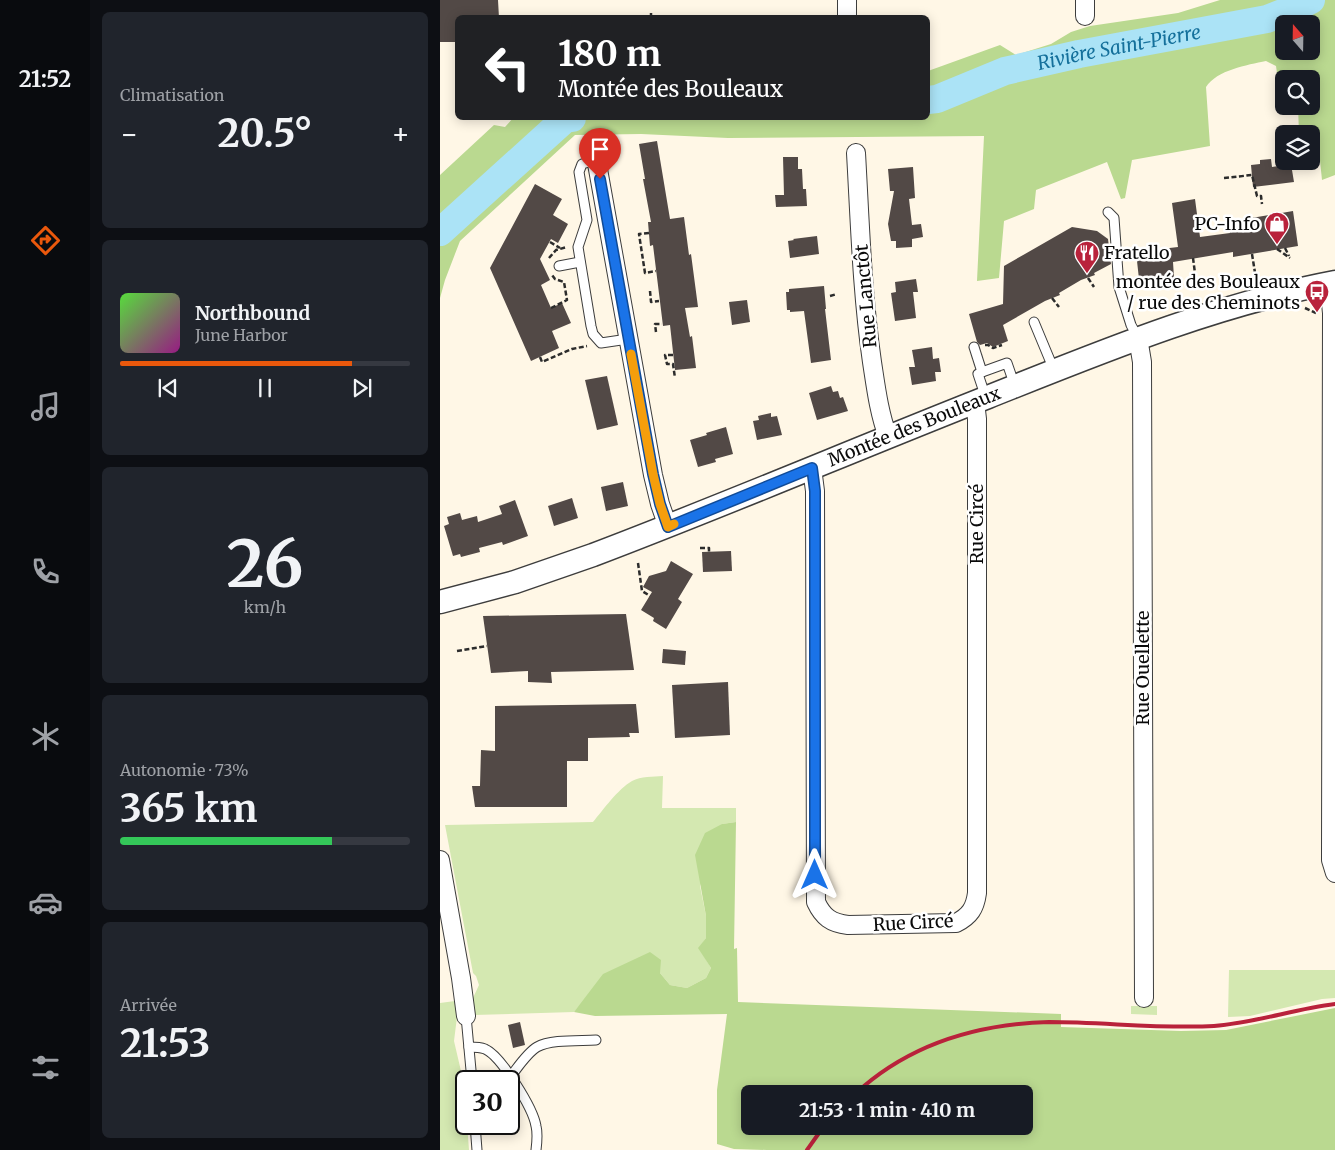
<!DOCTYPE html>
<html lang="fr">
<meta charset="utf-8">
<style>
:root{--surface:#171b24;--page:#20242c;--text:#f1f3f6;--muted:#9ea1a6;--line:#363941;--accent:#ea580c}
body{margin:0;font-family:Merriweather,serif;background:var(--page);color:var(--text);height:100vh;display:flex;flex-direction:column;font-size:19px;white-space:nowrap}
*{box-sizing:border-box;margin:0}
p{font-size:16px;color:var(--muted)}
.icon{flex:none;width:28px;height:28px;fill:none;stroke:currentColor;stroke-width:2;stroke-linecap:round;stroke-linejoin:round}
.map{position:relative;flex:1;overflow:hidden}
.panel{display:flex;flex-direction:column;gap:12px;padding:12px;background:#0d0f14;width:350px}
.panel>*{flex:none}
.hud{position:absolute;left:15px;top:15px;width:475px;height:105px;border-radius:8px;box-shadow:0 2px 12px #0003;background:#202124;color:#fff;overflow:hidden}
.needle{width:32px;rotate:340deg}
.controls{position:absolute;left:835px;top:15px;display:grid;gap:10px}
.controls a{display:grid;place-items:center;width:45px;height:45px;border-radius:8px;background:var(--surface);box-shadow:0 2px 12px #0003;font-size:25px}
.speed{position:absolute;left:15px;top:1070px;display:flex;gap:10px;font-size:25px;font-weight:700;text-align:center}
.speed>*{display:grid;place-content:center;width:65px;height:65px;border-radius:50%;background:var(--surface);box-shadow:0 2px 12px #0003;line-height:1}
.speed .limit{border:2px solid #111;border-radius:8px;background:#fff;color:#111}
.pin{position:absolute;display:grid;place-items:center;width:42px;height:42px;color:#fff;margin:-51px -21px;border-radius:50% 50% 50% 0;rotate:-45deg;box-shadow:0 0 5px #0007}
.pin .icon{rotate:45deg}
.me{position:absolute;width:55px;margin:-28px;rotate:0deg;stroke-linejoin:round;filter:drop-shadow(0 0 4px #0008)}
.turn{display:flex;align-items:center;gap:18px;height:105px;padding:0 20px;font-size:22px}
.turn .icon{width:65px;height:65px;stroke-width:2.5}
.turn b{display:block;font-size:35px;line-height:42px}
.big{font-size:38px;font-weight:700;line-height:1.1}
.panel .widget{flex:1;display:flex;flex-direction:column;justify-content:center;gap:8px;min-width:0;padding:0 18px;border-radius:8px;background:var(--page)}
.panel .dial{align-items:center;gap:0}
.dial b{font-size:65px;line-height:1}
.song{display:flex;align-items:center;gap:15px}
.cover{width:60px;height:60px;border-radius:8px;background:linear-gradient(135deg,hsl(110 70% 55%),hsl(310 70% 35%))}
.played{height:5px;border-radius:2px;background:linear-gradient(90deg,var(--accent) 80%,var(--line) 80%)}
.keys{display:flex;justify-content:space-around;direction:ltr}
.heat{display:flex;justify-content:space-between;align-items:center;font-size:28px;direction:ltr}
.charge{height:8px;border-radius:4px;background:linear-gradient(90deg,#34c759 73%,var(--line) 0)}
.trip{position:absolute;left:301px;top:1085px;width:292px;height:50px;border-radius:8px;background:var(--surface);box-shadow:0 2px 12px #0003;font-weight:700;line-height:50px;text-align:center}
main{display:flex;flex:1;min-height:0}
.tabs{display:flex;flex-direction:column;width:90px;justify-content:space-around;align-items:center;background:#090b0e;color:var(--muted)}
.tabs .icon{width:35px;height:35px}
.tabs .selected{color:var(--accent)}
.tabs b{font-size:22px;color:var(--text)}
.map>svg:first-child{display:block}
</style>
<main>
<nav class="tabs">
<b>21:52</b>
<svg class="icon selected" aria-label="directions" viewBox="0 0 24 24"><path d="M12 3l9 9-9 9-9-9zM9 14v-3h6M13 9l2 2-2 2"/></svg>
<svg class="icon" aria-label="music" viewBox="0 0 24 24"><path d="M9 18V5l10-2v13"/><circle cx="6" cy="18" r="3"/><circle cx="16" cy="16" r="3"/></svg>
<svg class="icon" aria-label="phone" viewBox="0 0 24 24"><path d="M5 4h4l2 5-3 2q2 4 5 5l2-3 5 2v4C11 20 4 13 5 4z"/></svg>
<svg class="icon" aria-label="climate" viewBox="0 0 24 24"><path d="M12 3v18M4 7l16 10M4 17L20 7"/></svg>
<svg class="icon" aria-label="car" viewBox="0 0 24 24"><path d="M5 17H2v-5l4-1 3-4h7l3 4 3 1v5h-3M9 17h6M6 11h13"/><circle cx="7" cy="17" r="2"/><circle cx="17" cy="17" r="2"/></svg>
<svg class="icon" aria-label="filters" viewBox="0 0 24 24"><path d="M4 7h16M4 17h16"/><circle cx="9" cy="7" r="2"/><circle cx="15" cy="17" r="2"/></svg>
</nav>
<section class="panel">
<div class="widget"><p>Climatisation</p>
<div class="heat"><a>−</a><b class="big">20.5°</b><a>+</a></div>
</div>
<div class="widget">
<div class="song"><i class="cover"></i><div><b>Northbound</b><p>June Harbor</p></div></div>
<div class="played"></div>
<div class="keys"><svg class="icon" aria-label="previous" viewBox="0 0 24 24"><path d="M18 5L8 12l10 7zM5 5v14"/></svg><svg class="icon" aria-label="pause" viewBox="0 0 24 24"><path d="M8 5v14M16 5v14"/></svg><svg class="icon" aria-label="next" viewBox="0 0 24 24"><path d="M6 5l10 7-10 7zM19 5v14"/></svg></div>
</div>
<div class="widget dial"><b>26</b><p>km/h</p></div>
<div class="widget"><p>Autonomie · 73%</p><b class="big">365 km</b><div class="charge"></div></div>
<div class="widget"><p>Arrivée</p><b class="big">21:53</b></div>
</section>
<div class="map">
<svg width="895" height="1150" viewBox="0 0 895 1150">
<rect width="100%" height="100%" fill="#fff7e6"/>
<!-- green -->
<g fill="#d4e8b1">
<path d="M223 776 222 808H296V822L282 824 260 886 266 916V938L259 948 271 968 266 978 247 988 230 985 220 973 141 1004 134 1012 34 1015 33 998 39 985 36 976 33 973 5 825 153 822C163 810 178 789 192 781 201 776 213 777 223 776Z"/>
<polygon points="789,970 895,970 895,998 882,999 810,1016 788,1017"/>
<polygon points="15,1001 17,1017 14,1041 24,1084 29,1150 0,1150 0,1003"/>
<polygon points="691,1006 717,1006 717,1015 691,1014"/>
</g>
<!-- forest -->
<g fill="#bad990" fill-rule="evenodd">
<path d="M780 0H895V175L882 180 878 141 871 142V134H859L858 106H871V79H844V86L839 87 836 66 826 61C807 65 777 70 766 87L770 146 692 160 685 198 681 199 667 162 596 190 594 209 564 221 559 278 537 281 544 136 288 138 201 134 135 135 20 241 5 280 0 298V175L54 125 65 127 73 118H488V71L560 45 576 55 611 44 631 32 650 26 738 13ZM844 24H871V51H844Z"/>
<path d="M296 822 294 949 297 948 298 1002 621 1014V1027L741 1031 786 1030 895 1008V1150H327L294 1149 277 1144V1090L287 1014 155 1016 134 1012 163 974 210 952 221 960 220 973 230 985 247 988 266 978 271 968 258 948 266 938V916L255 855 265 833 282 824ZM310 1094H585V1126H310Z"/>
</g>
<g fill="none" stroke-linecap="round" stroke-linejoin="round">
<!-- river -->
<g stroke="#abe3f6" stroke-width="28">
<path id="s1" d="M488 100 497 99 565 71 639 54 827 19 855 8 871 0"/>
<polyline points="0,232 125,119 132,118"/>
</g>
</g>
<!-- building -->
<g fill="#524946">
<polygon points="0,0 58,0 59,18 18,18 18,42 0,42"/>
<polygon points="217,141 230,219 244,217 249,255 251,254 258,307 245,308 250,337 252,336 256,368 235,370 230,325 223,326 213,245 210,246 208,222 211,222 203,179 205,179 199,144"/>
<polygon points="343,157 358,157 358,169 362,169 363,189 366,189 367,206 336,207 335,195 344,195"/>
<polygon points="831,159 832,167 851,164 854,182 813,187 811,165 820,164 820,160"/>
<polygon points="473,167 475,198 469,199 472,225 481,224 483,237 472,239 472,247 456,248 456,241 451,241 448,224 454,191 450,191 448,169"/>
<polygon points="95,184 122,199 113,215 128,224 118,243 111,239 100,259 110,280 101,285 111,308 122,303 131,323 112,331 119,348 91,361 50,268"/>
<polygon points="755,199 760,237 790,233 788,222 853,211 858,246 793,257 793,252 733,262 734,278 719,280 719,277 699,279 696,252 738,247 732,203"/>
<polygon points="632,227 657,231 668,239 671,264 654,273 655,275 641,280 619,293 620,295 605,301 563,325 568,341 553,347 547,343 540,345 537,342 529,314 563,304 564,266"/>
<polygon points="377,236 379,254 350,258 348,241 354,240 353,239"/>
<polygon points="476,279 478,292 473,292 476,318 455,321 451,293 456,292 455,282"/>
<polygon points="384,286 386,309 385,309 391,360 371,363 364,311 350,312 350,310 347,310 346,292 349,292 349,289"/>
<polygon points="307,300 310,322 292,325 289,302"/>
<polygon points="492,347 493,359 499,358 501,372 495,372 496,381 472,385 469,367 475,367 472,350"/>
<polygon points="167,376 178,425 157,430 145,380"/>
<polygon points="391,386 393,392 398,391 400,398 403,397 408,411 377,420 369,393"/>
<polygon points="331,413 331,417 337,416 342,435 317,440 313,421 319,420 318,416"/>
<polygon points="286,427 293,454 275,459 276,462 258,467 250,440 267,435 266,433"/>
<polygon points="183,482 188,506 166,511 161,487"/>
<polygon points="132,498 138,518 114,526 108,506"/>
<polygon points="75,500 88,536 63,545 62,542 39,548 40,552 21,557 20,554 13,556 4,526 9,524 7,517 20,513 22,520 37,516 38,522 62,514 59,506"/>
<polygon points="291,551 292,571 263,572 262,552"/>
<polygon points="231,561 253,574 238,599 242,602 226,629 213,621 214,618 201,610 212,592 203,587 209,576 226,571"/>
<polygon points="186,614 194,670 111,672 112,683 88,682 88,671 51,673 43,616"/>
<polygon points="223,649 246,651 245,665 222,663"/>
<polygon points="288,682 290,735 235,738 232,685"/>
<polygon points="196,704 199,733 189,733 190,737 148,738 148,761 127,761 127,807 35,807 32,786 40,786 41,750 55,751 55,706"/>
<polygon points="80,1022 85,1045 73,1048 68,1025"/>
</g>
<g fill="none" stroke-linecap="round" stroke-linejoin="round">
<defs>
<g id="service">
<polyline points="156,160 142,164 139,172 147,220 138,247 151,326 153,334 161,343 188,339"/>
<polyline points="668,212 674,218 679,287 691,325 698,338"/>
<polyline points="119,266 140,262"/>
<polyline points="594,322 614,370"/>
<polyline points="534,347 542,372"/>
<polyline points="546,398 538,374 542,372 567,363 575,386"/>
<polyline points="26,1016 32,1081"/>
<path d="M29 1047C34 1047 40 1047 45 1049 61 1056 93 1108 96 1126 98 1134 97 1142 96 1150"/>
<path d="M71 1076C78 1067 87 1053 97 1047 111 1039 139 1041 156 1040"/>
<polyline points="35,1124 37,1150"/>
</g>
<g id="minor">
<polyline points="407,0 407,18"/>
<polyline points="645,0 645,16"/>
<polyline points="154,147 213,475 220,504 228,527"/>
<path d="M416 153C420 223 422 293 432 362 436 388 439 413 448 437"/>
<polyline points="889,283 892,313 891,860 895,873"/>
<polyline points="698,338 702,362 704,998"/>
<path d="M372 468 375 491 376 902C383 917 391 923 408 925L516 923C530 916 535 908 537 893V419L535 402"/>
<polyline points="0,860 21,978 26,1016"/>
</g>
<g id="tertiary">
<path id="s2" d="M0 602 75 582 153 555C285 505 416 449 548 397 661 352 774 305 895 282"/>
</g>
</defs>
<!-- service casing -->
<use href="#service" stroke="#3d3d3d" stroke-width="11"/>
<!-- minor casing -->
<use href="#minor" stroke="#3d3d3d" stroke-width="20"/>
<!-- tertiary casing -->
<use href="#tertiary" stroke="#3d3d3d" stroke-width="25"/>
<!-- path -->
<g stroke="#2c2c2c" stroke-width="2.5" stroke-dasharray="5 2.5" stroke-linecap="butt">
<polyline points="211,18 211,11"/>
<polyline points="784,178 812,175 817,196 821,196 822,204"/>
<polyline points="209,233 199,234 205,273 216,271"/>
<polyline points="110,242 120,248"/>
<polyline points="845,248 849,256"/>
<polyline points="837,249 850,258"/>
<polyline points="812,254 816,279"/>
<polyline points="109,258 116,250 127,247"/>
<polyline points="753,258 756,281"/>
<polyline points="648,278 654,287"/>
<polyline points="210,291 211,302 219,301"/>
<polyline points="390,296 397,294"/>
<polyline points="612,298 619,307"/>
<polyline points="111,308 127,300 124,282 115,279 112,275"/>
<polyline points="865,308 876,313"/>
<polyline points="216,332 215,324 222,324"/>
<polyline points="545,345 548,345 553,348 562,345"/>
<polyline points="233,355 225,355 227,364 233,364 235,378"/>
<polyline points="100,357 102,362 132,349 147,346"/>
<polyline points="260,548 269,548 269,552"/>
<polyline points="198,563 202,591 210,596"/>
<polyline points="17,651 47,646"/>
</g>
<!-- service -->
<use href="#service" stroke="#fff" stroke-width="9"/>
<!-- minor -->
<use href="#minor" stroke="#fff" stroke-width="18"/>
<!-- tertiary -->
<use href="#tertiary" stroke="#fff" stroke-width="22"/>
<!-- rail -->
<g stroke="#b9223b" stroke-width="4">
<path d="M415 1094C469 1044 538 1024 609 1022 664 1022 720 1029 774 1026 815 1023 854 1009 895 1004"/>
<polyline points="367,1150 384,1126"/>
</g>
</g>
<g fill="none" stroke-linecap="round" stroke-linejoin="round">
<defs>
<polyline id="route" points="160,179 213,474 220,504 228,527 372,468 375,491 375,875"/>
</defs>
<!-- route casing -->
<use href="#route" stroke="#114b97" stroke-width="12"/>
<!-- route -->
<use href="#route" stroke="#1a73e8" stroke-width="9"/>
<!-- slow -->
<polyline stroke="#f59e0b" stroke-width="9" points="191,354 213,474 220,504 228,527 234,524"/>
</g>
<!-- icons -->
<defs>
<symbol id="shop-pin" viewBox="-11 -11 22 30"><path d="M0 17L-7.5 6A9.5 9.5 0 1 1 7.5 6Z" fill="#b9223b" stroke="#fff"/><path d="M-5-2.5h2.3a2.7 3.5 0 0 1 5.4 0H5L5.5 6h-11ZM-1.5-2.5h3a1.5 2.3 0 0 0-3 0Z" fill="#fff"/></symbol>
<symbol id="restaurant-pin" viewBox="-11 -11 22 30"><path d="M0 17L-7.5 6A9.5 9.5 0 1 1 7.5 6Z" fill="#b9223b" stroke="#fff"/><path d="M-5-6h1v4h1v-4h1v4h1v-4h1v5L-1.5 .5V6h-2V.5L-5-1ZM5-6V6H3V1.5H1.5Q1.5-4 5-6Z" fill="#fff"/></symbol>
<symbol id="bus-pin" viewBox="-11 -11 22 30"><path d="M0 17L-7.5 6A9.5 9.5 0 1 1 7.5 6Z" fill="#b9223b" stroke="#fff"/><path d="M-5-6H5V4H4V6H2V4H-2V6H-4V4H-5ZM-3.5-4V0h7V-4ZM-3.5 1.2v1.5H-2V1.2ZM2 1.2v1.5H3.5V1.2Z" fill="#fff"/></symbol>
</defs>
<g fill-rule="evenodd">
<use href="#shop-pin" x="823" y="210" width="28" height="38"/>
<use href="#restaurant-pin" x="633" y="239" width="28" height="38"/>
<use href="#bus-pin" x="863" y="278" width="28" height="38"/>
</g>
<g text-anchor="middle" stroke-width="5" stroke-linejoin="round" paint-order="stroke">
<!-- poi labels -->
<g font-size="18" fill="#0a0a0a" stroke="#fff" text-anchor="end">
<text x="820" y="230">PC-Info</text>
<text x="664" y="259" text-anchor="start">Fratello</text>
<text x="860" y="288">montée des Bouleaux<tspan x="860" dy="21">/ rue des Cheminots</tspan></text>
</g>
<!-- street labels -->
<g font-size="18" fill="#0a0a0a" stroke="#fff">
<text transform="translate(426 296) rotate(-95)" y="6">Rue Lanctôt</text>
<text dy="6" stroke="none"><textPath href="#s2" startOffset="506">Montée des Bouleaux</textPath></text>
<text transform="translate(537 524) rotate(-90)" y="6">Rue Circé</text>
<text transform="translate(703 668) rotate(-90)" y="6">Rue Ouellette</text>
<text transform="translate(473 923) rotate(-3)" y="6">Rue Circé</text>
</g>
<!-- water labels -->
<g font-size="19" font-style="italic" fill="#14709b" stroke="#fff">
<text dy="7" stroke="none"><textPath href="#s1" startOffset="199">Rivière Saint-Pierre</textPath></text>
</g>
</g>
</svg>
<div class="controls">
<a><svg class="needle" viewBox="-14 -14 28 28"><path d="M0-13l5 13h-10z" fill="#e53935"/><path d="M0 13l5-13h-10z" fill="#9ea1a6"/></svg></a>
<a><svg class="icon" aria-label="search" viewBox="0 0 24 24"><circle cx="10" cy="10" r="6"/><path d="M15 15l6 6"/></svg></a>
<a><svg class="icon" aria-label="layers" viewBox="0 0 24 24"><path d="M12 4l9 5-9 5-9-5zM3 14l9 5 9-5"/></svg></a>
</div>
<div class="speed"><div class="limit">30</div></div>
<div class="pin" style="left:160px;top:179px;background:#d93025"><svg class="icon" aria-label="arrive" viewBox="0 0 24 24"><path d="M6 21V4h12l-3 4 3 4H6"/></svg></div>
<svg class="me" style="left:375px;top:875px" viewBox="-20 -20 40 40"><path d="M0-17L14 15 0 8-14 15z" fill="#1a73e8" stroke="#fff" stroke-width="4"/></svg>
<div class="trip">21:53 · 1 min · 410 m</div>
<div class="hud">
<div class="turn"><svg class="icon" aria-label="left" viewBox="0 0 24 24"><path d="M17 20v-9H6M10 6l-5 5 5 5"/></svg><div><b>180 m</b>Montée des Bouleaux</div></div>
</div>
</div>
</main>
